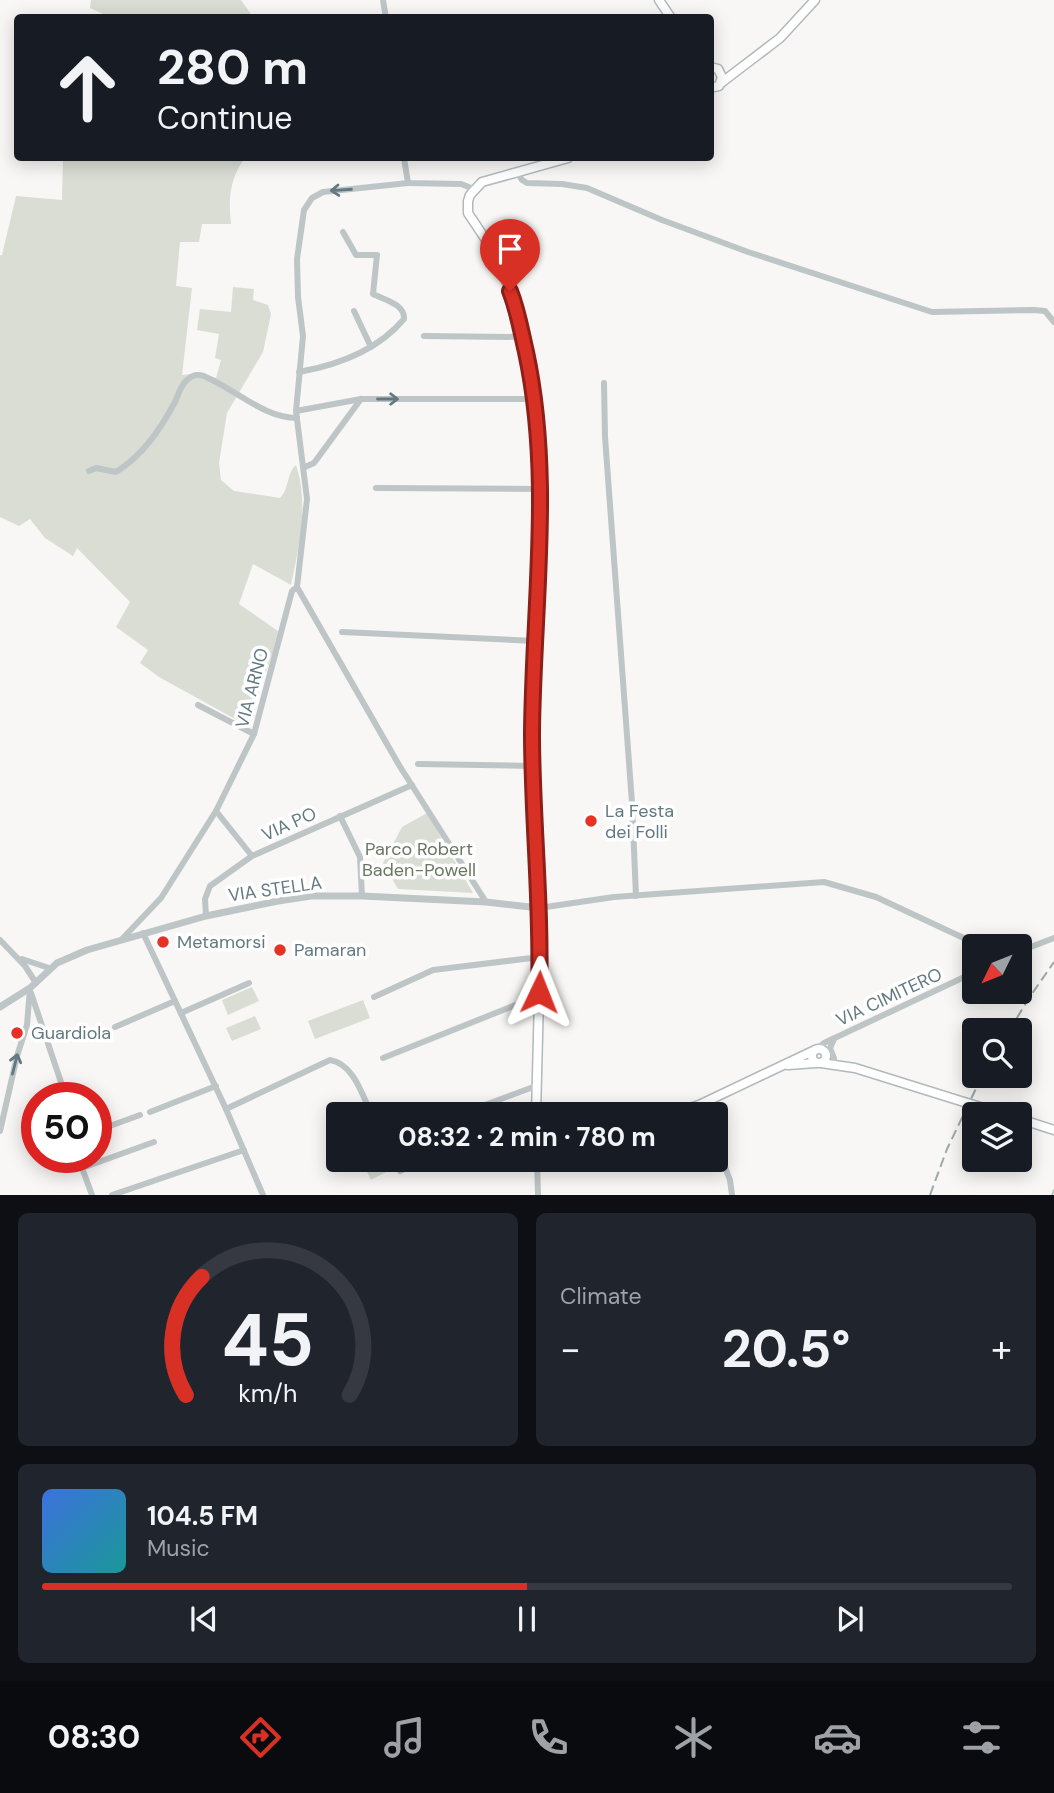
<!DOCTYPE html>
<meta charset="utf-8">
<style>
:root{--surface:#171b24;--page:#20242c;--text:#f1f3f6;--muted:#9ea1a6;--line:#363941;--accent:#d93025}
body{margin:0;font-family:"DM Sans",sans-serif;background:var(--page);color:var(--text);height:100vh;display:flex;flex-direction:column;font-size:26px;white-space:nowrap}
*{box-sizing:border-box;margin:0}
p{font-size:23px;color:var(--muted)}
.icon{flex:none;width:38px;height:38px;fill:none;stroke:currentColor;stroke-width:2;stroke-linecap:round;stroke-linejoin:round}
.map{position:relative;height:1195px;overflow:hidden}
.panel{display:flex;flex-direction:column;gap:18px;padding:18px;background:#0d0f14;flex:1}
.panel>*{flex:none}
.banner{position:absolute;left:14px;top:14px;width:700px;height:147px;border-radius:7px;box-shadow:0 4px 18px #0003;background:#171b24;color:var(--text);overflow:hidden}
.needle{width:46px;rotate:227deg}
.buttons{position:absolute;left:962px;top:934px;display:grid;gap:14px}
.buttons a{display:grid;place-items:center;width:70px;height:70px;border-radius:7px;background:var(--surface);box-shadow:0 4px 18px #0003;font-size:35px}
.speed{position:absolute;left:21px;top:1082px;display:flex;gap:14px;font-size:35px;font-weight:700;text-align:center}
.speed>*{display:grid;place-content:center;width:91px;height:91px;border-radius:50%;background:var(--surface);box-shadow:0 4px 18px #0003;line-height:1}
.speed .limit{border:10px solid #d22;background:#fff;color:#111}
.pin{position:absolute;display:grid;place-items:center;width:60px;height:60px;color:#fff;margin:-72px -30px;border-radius:50% 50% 50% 0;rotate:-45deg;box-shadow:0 0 7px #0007}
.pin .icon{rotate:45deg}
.me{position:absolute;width:77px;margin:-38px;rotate:2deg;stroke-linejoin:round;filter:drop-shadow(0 0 5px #0008)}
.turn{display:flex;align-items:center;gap:24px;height:147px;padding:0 28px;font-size:32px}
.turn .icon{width:91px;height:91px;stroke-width:2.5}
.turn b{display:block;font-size:49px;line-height:60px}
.big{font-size:52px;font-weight:700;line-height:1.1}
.panel .card{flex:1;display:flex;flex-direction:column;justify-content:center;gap:10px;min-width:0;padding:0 24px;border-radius:10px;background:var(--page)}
.panel .dial{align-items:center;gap:0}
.dial svg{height:182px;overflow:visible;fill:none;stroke:var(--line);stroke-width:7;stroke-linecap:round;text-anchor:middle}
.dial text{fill:var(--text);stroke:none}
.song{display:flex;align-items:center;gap:21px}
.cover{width:84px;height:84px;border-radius:10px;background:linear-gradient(135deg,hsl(220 70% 55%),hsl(180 70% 35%))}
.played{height:7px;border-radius:4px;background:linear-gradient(90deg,var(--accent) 50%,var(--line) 50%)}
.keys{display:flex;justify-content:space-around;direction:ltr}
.heat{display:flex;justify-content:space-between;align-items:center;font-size:38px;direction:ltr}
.panel .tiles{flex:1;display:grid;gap:18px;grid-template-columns:1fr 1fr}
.card:last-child{grid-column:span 2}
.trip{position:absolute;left:326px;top:1102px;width:402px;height:70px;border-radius:7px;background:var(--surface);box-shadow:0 4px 18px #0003;font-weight:700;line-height:70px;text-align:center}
.tab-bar{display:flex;height:112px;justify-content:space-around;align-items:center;background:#090b0e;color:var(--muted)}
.tab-bar .icon{width:49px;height:49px}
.tab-bar .on{color:var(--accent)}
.tab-bar b{font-size:32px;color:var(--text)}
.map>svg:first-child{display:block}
</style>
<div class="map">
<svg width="1054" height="1195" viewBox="0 0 1054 1195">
<rect width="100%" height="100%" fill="#f8f7f5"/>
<!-- green -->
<g fill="#d9ddd4">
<polygon points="91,0 241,0 253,17 110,17 90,8"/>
<path d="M63 158H245C230 177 228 200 231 224H202L199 242H180L176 286 192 288 182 375 200 373 216 378 221 360 215 358 219 334 197 330 200 309 231 312 233 287 254 289 253 300 268 305 271 314 263 352 227 413 219 463 221 480 234 491 280 498C290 488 286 474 296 465 309 503 299 547 291 585L253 564 239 604 278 631 273 653 246 725 159 677 140 663 148 650 116 627 130 602 77 548 73 556 45 538 30 519 19 526 0 517V255H2L16 196 62 200Z"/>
<polygon points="427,813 473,893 398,889 383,863 402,827"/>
<polygon points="252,987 259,1001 228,1015 222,1000"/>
<polygon points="363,1000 370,1018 315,1039 308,1021"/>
<polygon points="255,1016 261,1029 232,1041 226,1028"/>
<polygon points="361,1160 390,1160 394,1168 371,1180"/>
</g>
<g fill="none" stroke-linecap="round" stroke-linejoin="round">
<!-- stream -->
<polyline stroke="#b6c7c8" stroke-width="2" points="1052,1195 1054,1190"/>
<defs>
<g id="secondary">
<polyline points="659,0 671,18"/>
<polyline points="710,67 718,69 722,77 719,86 710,88"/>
<polyline points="721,83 780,38 815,0"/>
<circle cx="819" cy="1056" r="7"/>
<polyline points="821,1063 855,1068 964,1102"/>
<polyline points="788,1065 816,1063"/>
<polyline points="977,1106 1005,1115"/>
<polyline points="536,1115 540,957 532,735 541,489 535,399 517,309 496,255 468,213 468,201 470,195 482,182 568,158"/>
<polyline points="668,1115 699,1105 815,1050"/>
<polyline points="1020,1119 1054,1130"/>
</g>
</defs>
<!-- secondary casing -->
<use href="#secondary" stroke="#b0b9bc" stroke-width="11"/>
<!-- minor -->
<g stroke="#bec5c7" stroke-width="6">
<polyline points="383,0 386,18"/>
<polyline points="404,158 408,183 461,184 474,189"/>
<polyline points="517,172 522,180 527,183 562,184 587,188 662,220 748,252 932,312 1034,310 1045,311 1054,322"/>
<polyline points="354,311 371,347"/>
<polyline points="424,336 522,337"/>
<path d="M299 372C338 365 378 350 404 319 405 304 385 300 373 294L377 255H356L343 232"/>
<polyline points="604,383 605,437 632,803 636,896"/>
<polyline points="296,411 361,399 535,399"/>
<polyline points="305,467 314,463 361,399"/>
<path d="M89 471 96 468 116 472C143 455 160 430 175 402 179 394 180 385 188 379 195 373 201 374 208 378 237 391 265 418 297 418"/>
<polyline points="376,488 541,489"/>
<polyline points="297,587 399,765 486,902"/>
<polyline points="342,632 535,641"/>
<polyline points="198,705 254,734"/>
<polyline points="418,764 533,766"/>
<polyline points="216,811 252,856"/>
<polyline points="340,816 360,857 362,896"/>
<polyline points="539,908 614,897 824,882 876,897 970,941 991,947"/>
<polyline points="206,916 205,899 210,886 252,856 412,785"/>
<polyline points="143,933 226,1109 263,1195"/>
<polyline points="123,938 161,898 216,811 254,734 292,591 297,587 307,499 296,411 303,336 298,297 297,259 304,210 312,198 323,192 408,183"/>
<polyline points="0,940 25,966 36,983"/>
<polyline points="1020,951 1054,938"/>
<polyline points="22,959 49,968"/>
<polyline points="31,993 66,1097"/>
<polyline points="374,997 433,970 540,957"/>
<polyline points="181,1013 249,983"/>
<polyline points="115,1027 175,1001"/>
<polyline points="817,1049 824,1043 975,972"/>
<polyline points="383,1058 523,1002 539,1002"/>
<polyline points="834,1058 830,1048 834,1039"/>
<path d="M226 1109 330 1060C354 1064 362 1095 372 1115"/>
<polyline points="150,1112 216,1086"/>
<polyline points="458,1115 536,1086"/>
<polyline points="0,1131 17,1056 27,1025 30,988"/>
<polyline points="96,1131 140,1115"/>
<polyline points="716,1144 730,1180 732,1195"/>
<polyline points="78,1157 92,1195"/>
<polyline points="395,1160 400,1171 425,1160"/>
<polyline points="537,1160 538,1195"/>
<polyline points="82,1168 154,1142"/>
<polyline points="112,1195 244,1150"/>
</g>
<!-- tertiary -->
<polyline stroke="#bec5c7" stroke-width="7" points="0,1007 30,988 57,963 87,950 206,916 278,901 311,896 362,896 486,902 539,908"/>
<!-- secondary -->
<use href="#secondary" stroke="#fff" stroke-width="8"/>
<!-- rail -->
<g stroke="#9da8ac" stroke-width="2" stroke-dasharray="10 5" stroke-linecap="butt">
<polyline points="1009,1031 1029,998 1054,962"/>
<polyline points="930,1195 947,1149 982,1076"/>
</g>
<defs>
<polyline id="secondary-bridge" points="964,1102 977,1106"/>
</defs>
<!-- secondary-bridge casing -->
<use href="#secondary-bridge" stroke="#b0b9bc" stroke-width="11" stroke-linecap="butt"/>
<!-- secondary-bridge -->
<use href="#secondary-bridge" stroke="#fff" stroke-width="8"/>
</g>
<!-- one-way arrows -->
<defs><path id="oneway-shaft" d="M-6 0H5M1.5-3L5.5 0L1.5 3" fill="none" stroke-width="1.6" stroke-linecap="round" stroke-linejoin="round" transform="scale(1.75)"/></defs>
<g stroke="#627981">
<use href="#oneway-shaft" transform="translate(341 190) rotate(176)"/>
<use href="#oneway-shaft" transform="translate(388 399)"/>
<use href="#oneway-shaft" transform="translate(15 1064) rotate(-76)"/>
</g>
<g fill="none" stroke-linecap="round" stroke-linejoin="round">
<defs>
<path id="route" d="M510 291C518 311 521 331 526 352 553 478 533 606 532 733 532 819 542 906 539 992"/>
</defs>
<!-- route casing -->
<use href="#route" stroke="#8d1f18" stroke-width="18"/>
<!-- route -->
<use href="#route" stroke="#d93025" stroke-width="12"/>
</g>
<!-- markers -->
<g fill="#e83125" stroke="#fff" stroke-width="2.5">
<circle cx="591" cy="821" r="7"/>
<circle cx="163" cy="942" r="7"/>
<circle cx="280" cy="950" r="7"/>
<circle cx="17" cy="1033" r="7"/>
</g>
<g text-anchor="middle" stroke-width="7" stroke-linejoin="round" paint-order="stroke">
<!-- street labels -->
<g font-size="18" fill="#627981" stroke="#fff">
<text transform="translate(252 688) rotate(-75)" y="6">VIA ARNO</text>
<text transform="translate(289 824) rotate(-24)" y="6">VIA PO</text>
<text transform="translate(275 889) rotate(-8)" y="6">VIA STELLA</text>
<text transform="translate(889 997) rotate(-25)" y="6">VIA CIMITERO</text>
</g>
<!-- poi labels -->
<g font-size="18" fill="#627981" stroke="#fff" text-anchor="start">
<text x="605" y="817">La Festa<tspan x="605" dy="21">dei Folli</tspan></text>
<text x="177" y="948">Metamorsi</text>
<text x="294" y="956">Pamaran</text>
<text x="31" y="1039">Guardiola</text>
</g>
<!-- park labels -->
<g font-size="18" fill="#697961" stroke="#fff">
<text x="419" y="855">Parco Robert<tspan x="419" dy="21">Baden-Powell</tspan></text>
</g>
</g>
</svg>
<div class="buttons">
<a><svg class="needle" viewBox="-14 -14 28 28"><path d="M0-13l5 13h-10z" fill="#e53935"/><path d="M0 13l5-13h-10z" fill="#9ea1a6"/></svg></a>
<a><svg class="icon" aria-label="search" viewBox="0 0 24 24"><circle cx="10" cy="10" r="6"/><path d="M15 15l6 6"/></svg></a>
<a><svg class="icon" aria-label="layers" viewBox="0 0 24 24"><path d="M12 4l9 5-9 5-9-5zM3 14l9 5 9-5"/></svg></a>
</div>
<div class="speed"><div class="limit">50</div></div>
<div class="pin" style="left:510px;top:291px;background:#d93025"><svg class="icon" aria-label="arrive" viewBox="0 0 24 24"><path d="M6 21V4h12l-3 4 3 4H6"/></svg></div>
<svg class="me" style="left:539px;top:992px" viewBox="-20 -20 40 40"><path d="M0-17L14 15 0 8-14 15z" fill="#d93025" stroke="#fff" stroke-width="4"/></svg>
<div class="trip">08:32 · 2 min · 780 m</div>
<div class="banner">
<div class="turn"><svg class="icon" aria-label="ahead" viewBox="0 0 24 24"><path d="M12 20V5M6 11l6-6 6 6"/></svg><div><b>280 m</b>Continue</div></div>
</div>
</div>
<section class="panel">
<div class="tiles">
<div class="card dial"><svg viewBox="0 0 100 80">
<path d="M14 69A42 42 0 1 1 86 69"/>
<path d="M14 69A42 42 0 0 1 21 17" stroke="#d93025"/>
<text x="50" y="56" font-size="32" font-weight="700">45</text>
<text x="50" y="72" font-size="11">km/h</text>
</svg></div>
<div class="card"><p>Climate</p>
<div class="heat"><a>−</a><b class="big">20.5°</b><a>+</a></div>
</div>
<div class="card">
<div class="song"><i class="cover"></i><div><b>104.5 FM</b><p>Music</p></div></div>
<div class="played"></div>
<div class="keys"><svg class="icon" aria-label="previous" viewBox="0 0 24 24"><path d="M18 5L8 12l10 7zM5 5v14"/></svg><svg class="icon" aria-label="pause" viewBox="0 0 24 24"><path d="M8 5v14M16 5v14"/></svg><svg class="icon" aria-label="next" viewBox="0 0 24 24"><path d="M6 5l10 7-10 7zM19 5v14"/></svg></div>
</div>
</div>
</section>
<nav class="tab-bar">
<b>08:30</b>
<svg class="icon on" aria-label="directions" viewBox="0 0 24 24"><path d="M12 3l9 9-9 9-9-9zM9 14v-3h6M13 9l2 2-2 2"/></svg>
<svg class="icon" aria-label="music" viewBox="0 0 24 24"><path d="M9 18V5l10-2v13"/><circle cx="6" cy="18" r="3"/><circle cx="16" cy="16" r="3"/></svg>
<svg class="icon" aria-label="phone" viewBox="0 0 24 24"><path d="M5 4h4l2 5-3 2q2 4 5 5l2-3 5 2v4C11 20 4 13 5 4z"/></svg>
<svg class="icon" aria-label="climate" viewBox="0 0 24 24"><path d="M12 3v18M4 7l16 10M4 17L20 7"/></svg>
<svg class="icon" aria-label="car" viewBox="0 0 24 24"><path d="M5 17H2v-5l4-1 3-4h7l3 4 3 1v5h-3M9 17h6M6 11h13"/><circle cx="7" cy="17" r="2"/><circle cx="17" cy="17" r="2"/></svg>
<svg class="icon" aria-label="filters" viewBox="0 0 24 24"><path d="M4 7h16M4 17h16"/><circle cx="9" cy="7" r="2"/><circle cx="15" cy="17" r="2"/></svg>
</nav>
